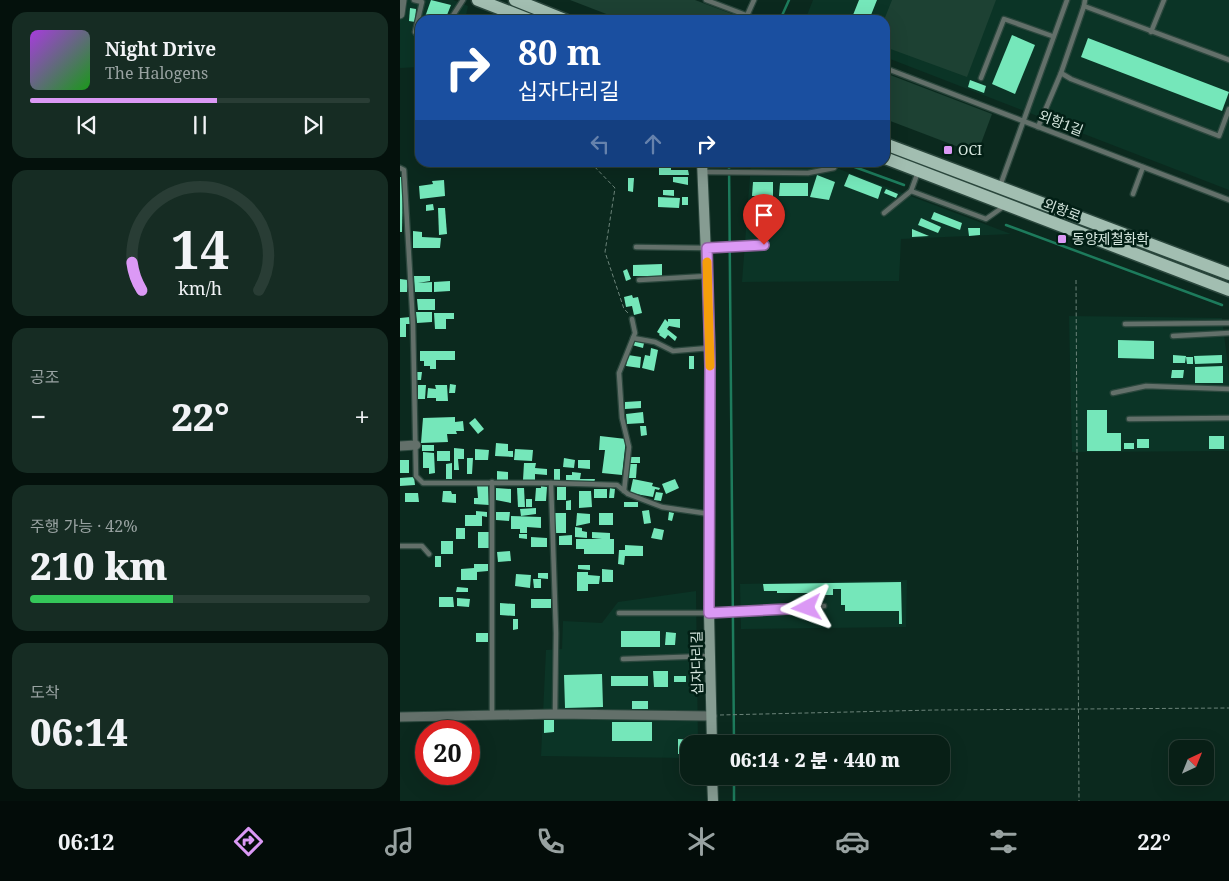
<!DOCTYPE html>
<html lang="ko">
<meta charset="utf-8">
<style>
:root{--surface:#081f16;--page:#162c23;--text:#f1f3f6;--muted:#98a2a1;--line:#293d35;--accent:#db99f5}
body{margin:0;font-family:"Noto Serif","Noto Sans KR",serif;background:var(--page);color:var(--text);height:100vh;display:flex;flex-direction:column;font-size:19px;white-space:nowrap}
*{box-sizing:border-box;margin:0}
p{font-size:16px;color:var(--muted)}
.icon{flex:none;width:28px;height:28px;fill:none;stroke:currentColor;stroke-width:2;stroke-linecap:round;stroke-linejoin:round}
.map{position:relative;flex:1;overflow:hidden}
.details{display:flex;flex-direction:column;gap:12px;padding:12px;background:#04110c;width:400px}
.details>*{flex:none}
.hud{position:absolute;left:15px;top:15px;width:475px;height:152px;border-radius:15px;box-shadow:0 5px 20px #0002,0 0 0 1px var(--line);background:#1a4fa0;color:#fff;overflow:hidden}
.needle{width:32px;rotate:43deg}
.tools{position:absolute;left:769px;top:740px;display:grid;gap:10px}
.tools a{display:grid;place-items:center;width:45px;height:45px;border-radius:10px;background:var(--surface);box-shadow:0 5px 20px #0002,0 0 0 1px var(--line);font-size:25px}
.speed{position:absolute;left:15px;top:720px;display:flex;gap:10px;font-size:25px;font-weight:700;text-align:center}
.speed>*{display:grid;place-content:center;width:65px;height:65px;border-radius:50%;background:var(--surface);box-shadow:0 5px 20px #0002,0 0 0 1px var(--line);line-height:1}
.speed .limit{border:8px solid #d22;background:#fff;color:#111}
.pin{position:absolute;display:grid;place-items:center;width:42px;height:42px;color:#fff;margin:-51px -21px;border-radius:50% 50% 50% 0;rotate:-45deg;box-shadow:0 0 5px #0007}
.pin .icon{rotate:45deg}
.me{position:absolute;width:55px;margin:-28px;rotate:266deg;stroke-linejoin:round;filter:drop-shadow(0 0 4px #0008)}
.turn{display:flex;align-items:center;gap:18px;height:105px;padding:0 20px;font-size:22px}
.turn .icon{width:65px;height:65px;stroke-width:2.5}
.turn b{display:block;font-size:35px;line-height:42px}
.lanes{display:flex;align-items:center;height:48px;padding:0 20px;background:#0003;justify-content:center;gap:25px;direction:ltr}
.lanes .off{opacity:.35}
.big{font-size:38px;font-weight:800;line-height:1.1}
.details .tile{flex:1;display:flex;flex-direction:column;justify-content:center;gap:8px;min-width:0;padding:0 18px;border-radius:15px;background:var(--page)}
.details .dial{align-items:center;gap:0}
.dial svg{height:130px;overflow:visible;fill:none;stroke:var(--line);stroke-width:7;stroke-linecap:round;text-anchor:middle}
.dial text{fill:var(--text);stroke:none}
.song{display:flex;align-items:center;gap:15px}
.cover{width:60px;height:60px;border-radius:8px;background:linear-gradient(135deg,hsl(280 70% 55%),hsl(120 70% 35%))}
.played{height:5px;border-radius:2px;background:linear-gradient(90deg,var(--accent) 55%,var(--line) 55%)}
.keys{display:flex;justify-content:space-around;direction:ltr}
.heat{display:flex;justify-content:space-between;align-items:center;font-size:28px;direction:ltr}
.charge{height:8px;border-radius:4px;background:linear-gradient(90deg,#34c759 42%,var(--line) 0)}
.trip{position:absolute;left:280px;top:735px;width:270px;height:50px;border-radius:15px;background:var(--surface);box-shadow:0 5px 20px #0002,0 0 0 1px var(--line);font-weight:800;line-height:50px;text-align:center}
.tab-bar{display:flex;height:80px;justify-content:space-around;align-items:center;background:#030c09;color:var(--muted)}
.tab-bar .icon{width:35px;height:35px}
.tab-bar .on{color:var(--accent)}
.tab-bar b{font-size:22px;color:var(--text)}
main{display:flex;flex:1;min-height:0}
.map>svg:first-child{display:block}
</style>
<main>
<section class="details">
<div class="tile">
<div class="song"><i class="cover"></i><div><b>Night Drive</b><p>The Halogens</p></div></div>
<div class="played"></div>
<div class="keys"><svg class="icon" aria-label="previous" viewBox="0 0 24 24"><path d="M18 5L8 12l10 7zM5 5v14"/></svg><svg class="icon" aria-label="pause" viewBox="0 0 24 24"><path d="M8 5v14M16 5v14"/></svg><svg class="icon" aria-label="next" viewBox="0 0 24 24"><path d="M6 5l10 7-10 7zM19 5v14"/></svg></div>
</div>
<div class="tile dial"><svg viewBox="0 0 100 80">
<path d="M14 69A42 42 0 1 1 86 69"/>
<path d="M14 69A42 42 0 0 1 8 52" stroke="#db99f5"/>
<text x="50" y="56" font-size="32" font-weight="700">14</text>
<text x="50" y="72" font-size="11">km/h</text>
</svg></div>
<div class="tile"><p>공조</p>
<div class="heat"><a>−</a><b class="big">22°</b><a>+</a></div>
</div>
<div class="tile"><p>주행 가능 · 42%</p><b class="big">210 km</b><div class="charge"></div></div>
<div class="tile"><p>도착</p><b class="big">06:14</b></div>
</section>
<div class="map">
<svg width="829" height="801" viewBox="0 0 829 801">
<rect width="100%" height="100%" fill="#0b291e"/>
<!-- built -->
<g fill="#0b3426">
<polygon points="4,0 53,0 68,6 65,20 20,20 20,67 0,68 0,20"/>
<polygon points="413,0 829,0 829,190 485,57 485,20 405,20"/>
<polygon points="351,163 423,163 611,234 501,239 499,281 342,282"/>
<polygon points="669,316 822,318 829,375 829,451 672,452"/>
<polygon points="507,580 506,627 341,629 340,584"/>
<polygon points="296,591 298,744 289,744 289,758 141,756 146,650 162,649 163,621 202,623 218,602"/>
</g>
<!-- green -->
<g fill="#1d4133">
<polygon points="170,0 295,0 335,15 333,20 222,20"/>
<polygon points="492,0 596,0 567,77 485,47 484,20"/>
<polygon points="485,73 592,114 577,154 485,119"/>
</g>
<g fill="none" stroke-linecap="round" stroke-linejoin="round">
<!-- stream -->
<g stroke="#1d7b5c" stroke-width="2.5">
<polyline points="380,20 389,0"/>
<polyline points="329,162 334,744"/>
<polyline points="441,162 504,185"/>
<polyline points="606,225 822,305"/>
<polyline points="334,776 334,801"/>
</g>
</g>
<!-- building -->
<g fill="#75e7ba">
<polygon points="31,0 51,5 45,20 20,20 22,16 25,17"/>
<polygon points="459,0 477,0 469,20 451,20"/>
<polygon points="10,8 16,9 15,22 9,21"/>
<polygon points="612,35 635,45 615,94 592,84"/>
<polygon points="688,38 829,92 822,111 681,57"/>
<polygon points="570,80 586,86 584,93 568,87"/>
<rect x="351" y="162" width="27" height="4"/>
<polygon points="259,167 271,167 271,170 288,170 289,175 259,175"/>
<polygon points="449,174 482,187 478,199 444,186"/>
<polygon points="417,175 435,182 429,200 410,197"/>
<polygon points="0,177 3,177 2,232 0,232"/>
<polygon points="273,177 288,177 288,185 273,182"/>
<polygon points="228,178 234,178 233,192 228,191"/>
<polygon points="44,180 45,196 20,199 19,186 33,184 32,181"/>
<polygon points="353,182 373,182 373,196 352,196"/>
<polygon points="380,183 408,183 408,196 379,196"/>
<polygon points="486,189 498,194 496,198 484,193"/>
<polygon points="263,190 274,190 274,196 263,195"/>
<polygon points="258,197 280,198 279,208 258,207"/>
<rect x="282" y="197" width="6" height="8"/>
<polygon points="33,204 34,210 26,211 26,205"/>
<polygon points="38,208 45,208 47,234 39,235"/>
<polygon points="534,212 562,223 560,230 531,219"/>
<polygon points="521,218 541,227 538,233 518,225"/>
<polygon points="568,228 580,228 580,235 569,236"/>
<polygon points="512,229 529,236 512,237"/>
<polygon points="13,231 22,232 22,237 41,238 40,248 13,248"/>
<polygon points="262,264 262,276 233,276 233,265"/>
<polygon points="227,269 231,279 226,281 223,271"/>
<polygon points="14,276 30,276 30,281 18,283 32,282 32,292 15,292"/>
<polygon points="0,279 8,280 7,292 0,292"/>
<polygon points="50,281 50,291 34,292 34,282"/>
<polygon points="232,295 233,298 238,297 242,313 234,315 232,306 226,307 224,297"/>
<polygon points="17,299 35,299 35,310 18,310"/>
<polygon points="16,312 32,312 32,322 17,323"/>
<polygon points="34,313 54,313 54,319 46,319 46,329 35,329"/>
<polygon points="10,317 11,324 6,324 6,337 0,337 0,318"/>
<polygon points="265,319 268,322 268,319 280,319 280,328 269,326 267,329 277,337 275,341 268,335 265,339 259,335 263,329 260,334 257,332"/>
<polygon points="233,340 244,343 243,348 232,345"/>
<polygon points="718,340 754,341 754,359 718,358"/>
<polygon points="251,348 258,350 254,371 242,368 245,355 250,356"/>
<polygon points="20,351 55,351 55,360 36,360 36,369 30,369 30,366 24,366 24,361 20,361"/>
<polygon points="228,355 241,357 240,368 226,366"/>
<polygon points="773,355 786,356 785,363 773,363"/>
<polygon points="822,355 822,363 795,364 794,356"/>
<rect x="289" y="356" width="5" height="13"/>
<polygon points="786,357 793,357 793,364 787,364"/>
<polygon points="823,366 823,383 795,383 795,367"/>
<polygon points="772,370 784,370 783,378 771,378"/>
<polygon points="17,372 22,372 21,380 17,380"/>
<polygon points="50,384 56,385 55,393 49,393"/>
<polygon points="18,385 26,385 25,399 18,399"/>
<polygon points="35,385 47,385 48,401 36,401 36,398 27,398 28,388 36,389"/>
<polygon points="241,401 241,408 225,409 225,402"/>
<polygon points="687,410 707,410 707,433 721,433 721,451 687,451"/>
<polygon points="243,412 244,423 227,424 226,414"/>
<polygon points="55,417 55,422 63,421 64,431 56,431 57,434 47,434 48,442 21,443 23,418"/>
<polygon points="75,418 84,429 78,434 69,423"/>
<polygon points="240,426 246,426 247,435 241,436"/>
<polygon points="200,436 226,439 222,475 202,473 205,450 199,450"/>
<rect x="809" y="436" width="15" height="13"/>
<rect x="737" y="439" width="12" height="9"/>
<polygon points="96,443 108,444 108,451 113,451 113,457 95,456"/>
<rect x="724" y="443" width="10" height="6"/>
<rect x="22" y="445" width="12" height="6"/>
<polygon points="54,448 64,449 64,459 58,459 59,470 54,470"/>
<polygon points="75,449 89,450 88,460 75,460"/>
<polygon points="115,449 133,450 132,461 114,460"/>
<rect x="37" y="451" width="13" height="10"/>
<polygon points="23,452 34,453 35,473 29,474 29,468 23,468"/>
<rect x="229" y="457" width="11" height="6"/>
<polygon points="67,458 73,458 72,474 67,474"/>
<polygon points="164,458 175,460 174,468 163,467"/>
<rect x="0" y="460" width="9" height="13"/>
<polygon points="178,460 190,460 190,469 178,468"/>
<polygon points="52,463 52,479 46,479 46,464"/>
<polygon points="124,463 136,463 135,468 147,469 147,475 135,474 135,480 123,480"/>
<polygon points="229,464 237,464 236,478 229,478"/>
<rect x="154" y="469" width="6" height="11"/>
<polygon points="97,471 108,472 108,481 97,481"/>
<polygon points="172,472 181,473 180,479 195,479 194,483 166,483 166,475 172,475"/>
<polygon points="14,477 15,485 0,486 0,478"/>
<polygon points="233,479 253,483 252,486 260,488 259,490 255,489 253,497 230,493"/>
<polygon points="275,479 279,488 266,494 262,484"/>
<polygon points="77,486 88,486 89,505 74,504 74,498 78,498"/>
<polygon points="141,486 147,487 146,501 135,501 136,488 141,488"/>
<rect x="157" y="487" width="9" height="13"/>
<polygon points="96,488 111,489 111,503 96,500"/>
<polygon points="117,488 124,488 125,507 118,507"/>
<polygon points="210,488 215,489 214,498 209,498"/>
<rect x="194" y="489" width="13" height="9"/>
<polygon points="43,491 51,491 52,494 56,494 56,503 42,502"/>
<polygon points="179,491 191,491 192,507 179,508"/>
<polygon points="256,492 263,493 261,501 254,500"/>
<polygon points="5,493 18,493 19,502 5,502"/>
<rect x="126" y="499" width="6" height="8"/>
<polygon points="171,500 171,510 166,510 166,501"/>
<rect x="224" y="502" width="14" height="5"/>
<polygon points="136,508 136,514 121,516 120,509"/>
<polygon points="249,510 251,523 244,524 242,511"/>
<polygon points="76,511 87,512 87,517 82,516 82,526 65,526 65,515 76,515"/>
<polygon points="96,512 110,512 109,521 96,520"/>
<polygon points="269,512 274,513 272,521 268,520"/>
<rect x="155" y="513" width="11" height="20"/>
<polygon points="177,513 190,514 190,523 176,526"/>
<rect x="199" y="513" width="14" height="12"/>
<polygon points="111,516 141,517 141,528 127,527 127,533 120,533 120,529 111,529"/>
<polygon points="175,527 182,528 182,531 187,532 187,538 175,537"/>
<rect x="56" y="528" width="9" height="11"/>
<polygon points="254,528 264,530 262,540 251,538"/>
<rect x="78" y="532" width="11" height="16"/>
<polygon points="192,532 210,533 210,539 214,539 214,554 184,554 184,549 176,549 176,539 202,539 192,538"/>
<polygon points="119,534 127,534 127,539 119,538"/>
<polygon points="172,535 172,545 159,545 159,536"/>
<polygon points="131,537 147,538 147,547 131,547"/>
<rect x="41" y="541" width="12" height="13"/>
<polygon points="225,545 243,546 243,556 225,556 224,565 218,564 219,550 225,550"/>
<polygon points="110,551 111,561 98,562 97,552"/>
<rect x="35" y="556" width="6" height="11"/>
<polygon points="74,564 88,564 88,571 77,572 77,580 61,580 61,569 74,568"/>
<polygon points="178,565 190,565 190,570 178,569"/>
<polygon points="202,569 213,570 213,582 202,582"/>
<polygon points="177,572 188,572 188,575 200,576 199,584 188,584 188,591 177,591"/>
<polygon points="138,573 148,573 148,579 138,578"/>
<polygon points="116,574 131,575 130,588 115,586"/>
<polygon points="133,579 141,579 141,588 134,588"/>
<polygon points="501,582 502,624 499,624 499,611 445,611 445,605 441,605 441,589 433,589 433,595 423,595 423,590 415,590 415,593 377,593 377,591 364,591 363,584"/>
<polygon points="57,587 68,588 68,592 56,592"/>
<polygon points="39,597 53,597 54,607 39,607"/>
<polygon points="57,598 70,599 69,607 57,606"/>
<rect x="131" y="599" width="20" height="9"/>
<polygon points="100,603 115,604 115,616 100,615"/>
<polygon points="113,619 118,619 118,629 113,630"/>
<rect x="221" y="631" width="39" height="16"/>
<polygon points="266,632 276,633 275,645 265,645"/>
<rect x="76" y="633" width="12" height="9"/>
<polygon points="253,671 268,671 268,687 254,687"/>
<polygon points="202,674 203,707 165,708 164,675"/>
<rect x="211" y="676" width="37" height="10"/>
<rect x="274" y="676" width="12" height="6"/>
<rect x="232" y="701" width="16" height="8"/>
<polygon points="144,720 154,720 154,732 144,733"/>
<rect x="212" y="722" width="40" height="19"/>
<polygon points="278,739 293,740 293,744 289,744 289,754 278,754"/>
</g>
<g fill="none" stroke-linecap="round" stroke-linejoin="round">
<defs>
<g id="lane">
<polyline points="14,0 22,2 15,32 20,38"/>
<polyline points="306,0 359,20"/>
<polyline points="685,0 684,6 829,60"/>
<polyline points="684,6 661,73 671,79 819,136 829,109"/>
<polyline points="50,20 63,0"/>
<polyline points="345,20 354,0"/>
<polyline points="751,32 764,0"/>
<polyline points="485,68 829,200"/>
<polyline points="581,78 604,19 652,36"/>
<polyline points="638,127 661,73"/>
<polyline points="0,168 4,170 13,325 16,476 23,483 151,483 217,485 228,494 262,507 310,514"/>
<polyline points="303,172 408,173 434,168 437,162"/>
<polyline points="600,186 667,0"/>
<polyline points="511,191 586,219 603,207"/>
<polyline points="733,194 743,167"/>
<polyline points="484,213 511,191 518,172"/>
<polyline points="236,247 307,248 364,245"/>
<polyline points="239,280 307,276"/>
<polyline points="725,324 829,323"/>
<polyline points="773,336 829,333"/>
<polyline points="233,338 255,342 273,351 309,348"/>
<polyline points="713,393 746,386 829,389"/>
<polyline points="729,419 829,418"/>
<polyline points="151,483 156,633 155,714"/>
<polyline points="224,491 229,447 222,418 219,373 235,333 232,319"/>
<polyline points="0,546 22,546 29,554"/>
<polyline points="219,613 327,613 424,606"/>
<polyline points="223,659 309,656"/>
<polyline points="92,715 92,482"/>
</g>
<g id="street">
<polyline points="0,14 2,0"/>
<polyline points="0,446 16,445"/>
<polyline points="0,717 155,714 312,716"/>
</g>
<g id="secondary">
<polyline points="302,162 310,348 309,613 312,744"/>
<polyline points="312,776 313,801"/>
</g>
<g id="primary">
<polyline points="78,0 130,20"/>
<polyline points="115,0 165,20"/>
<polyline points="485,144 829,274"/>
<polyline points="485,158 829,290"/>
</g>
</defs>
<!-- lane casing -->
<use href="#lane" stroke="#2b473d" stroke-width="7"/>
<!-- street casing -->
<use href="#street" stroke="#2b473d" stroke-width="11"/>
<!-- secondary casing -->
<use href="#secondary" stroke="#2b473d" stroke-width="12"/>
<!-- primary casing -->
<use href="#primary" stroke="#2b473d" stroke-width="15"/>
<!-- path -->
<g stroke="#6b8379" stroke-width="1" stroke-dasharray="4 2.5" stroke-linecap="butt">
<polyline points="190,162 215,188 205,252 224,309 229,314"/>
<polyline points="676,280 679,801"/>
<polyline points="320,715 535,710 829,708"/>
</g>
<!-- lane -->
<use href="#lane" stroke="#63706a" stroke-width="4.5"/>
<!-- street -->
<use href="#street" stroke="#63706a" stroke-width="9"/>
<!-- secondary -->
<use href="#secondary" stroke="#869c92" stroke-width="10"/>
<!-- primary -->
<use href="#primary" stroke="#a2beb1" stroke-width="12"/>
</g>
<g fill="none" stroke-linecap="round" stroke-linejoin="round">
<defs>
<polyline id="route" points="364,245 307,248 310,366 309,613 407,608"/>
</defs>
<!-- route casing -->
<use href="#route" stroke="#8e639f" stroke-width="12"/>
<!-- route -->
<use href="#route" stroke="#db99f5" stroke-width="9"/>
<!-- slow -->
<polyline stroke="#f59e0b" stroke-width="9" points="307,262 310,366"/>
</g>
<!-- markers -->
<g fill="#db99f5" stroke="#021f15" stroke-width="2">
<rect x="543" y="145" width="10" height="10" rx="2.5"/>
<rect x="657" y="234" width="10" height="10" rx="2.5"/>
</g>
<g text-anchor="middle" stroke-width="5" stroke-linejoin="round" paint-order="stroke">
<!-- street labels -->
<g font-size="14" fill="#d4e5dd" stroke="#021f15">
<text transform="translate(661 123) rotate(21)" y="5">외항1길</text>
<text transform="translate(662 210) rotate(21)" y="5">외항로</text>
<text transform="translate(297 663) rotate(-91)" y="5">십자다리길</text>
</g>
<!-- poi labels -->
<g font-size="14" fill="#d4e5dd" stroke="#021f15" text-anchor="start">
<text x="558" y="155">OCI</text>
<text x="672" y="244">동양제철화학</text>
</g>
</g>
</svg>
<div class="tools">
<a><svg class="needle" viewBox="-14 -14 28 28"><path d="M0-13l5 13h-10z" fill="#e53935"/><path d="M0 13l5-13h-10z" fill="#98a2a1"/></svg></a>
</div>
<div class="speed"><div class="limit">20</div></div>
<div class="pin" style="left:364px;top:245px;background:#d93025"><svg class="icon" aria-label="arrive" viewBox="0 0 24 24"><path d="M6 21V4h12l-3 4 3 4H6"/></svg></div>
<svg class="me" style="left:407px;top:608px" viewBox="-20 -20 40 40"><path d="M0-17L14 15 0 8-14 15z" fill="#db99f5" stroke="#fff" stroke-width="4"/></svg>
<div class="trip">06:14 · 2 분 · 440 m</div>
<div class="hud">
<div class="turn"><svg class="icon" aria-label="right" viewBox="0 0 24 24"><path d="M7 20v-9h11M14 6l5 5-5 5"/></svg><div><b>80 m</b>십자다리길</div></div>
<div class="lanes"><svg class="icon off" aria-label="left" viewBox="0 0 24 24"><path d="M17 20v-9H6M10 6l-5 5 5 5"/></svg><svg class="icon off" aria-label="ahead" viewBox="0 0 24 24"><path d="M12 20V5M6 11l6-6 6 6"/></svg><svg class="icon" aria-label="right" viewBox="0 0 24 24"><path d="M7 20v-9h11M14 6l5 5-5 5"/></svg></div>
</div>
</div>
</main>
<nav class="tab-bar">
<b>06:12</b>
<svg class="icon on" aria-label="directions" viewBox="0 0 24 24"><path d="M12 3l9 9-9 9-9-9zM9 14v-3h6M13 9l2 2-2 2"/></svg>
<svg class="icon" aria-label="music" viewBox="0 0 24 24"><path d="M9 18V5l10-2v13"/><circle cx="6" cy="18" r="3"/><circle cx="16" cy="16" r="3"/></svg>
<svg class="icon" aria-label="phone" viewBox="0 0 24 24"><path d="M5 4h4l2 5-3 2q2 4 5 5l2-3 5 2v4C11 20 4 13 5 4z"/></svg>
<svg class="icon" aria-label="climate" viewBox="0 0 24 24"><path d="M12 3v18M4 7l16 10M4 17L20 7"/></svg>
<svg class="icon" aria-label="car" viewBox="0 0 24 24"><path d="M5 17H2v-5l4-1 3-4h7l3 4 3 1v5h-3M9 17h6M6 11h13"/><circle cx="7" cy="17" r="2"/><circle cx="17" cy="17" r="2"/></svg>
<svg class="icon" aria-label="filters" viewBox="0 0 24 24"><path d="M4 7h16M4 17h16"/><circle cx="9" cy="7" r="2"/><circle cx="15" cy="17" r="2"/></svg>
<b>22°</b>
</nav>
